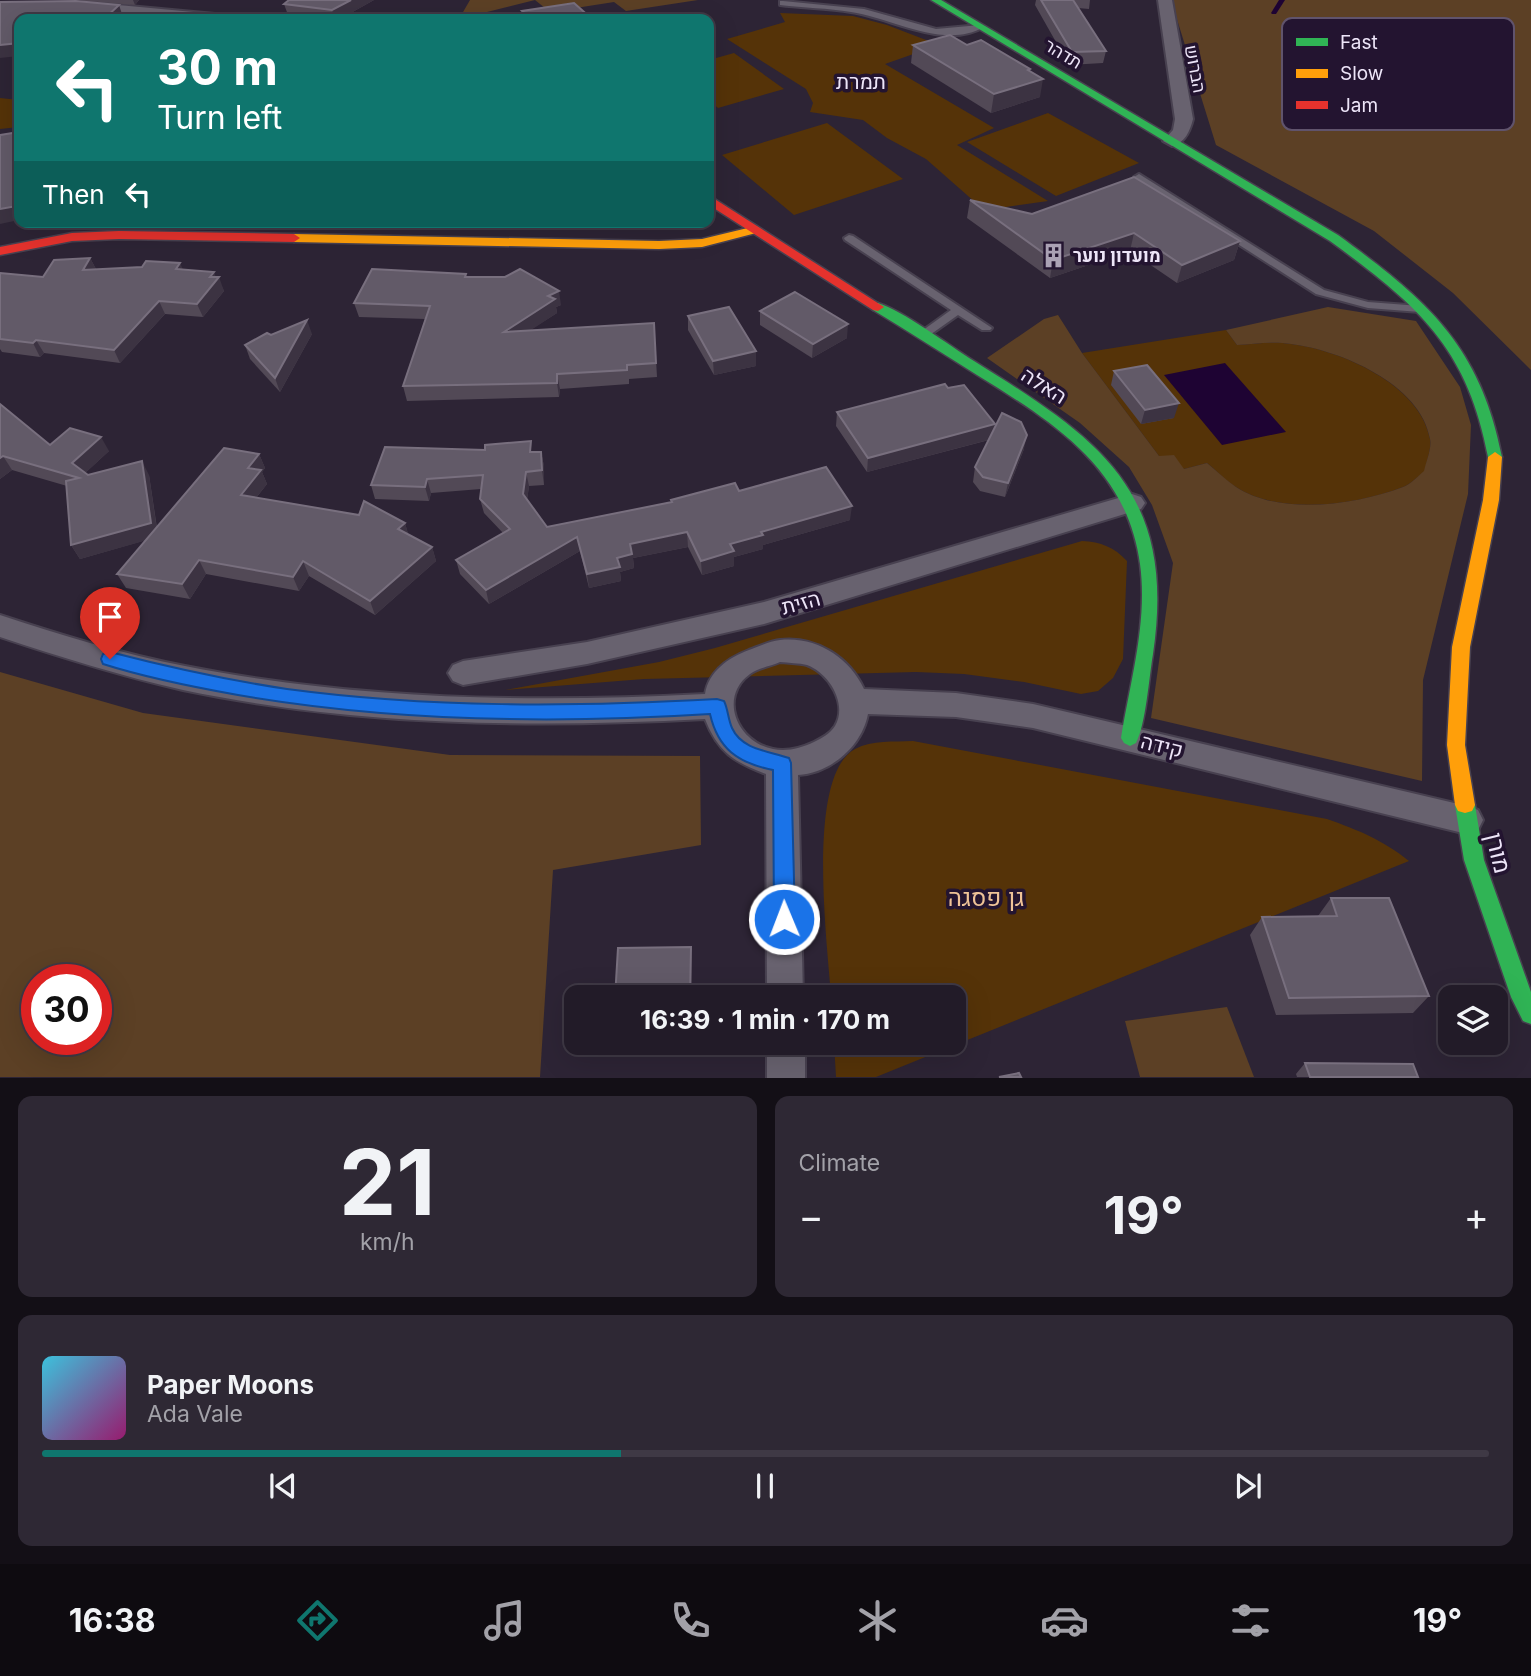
<!DOCTYPE html>
<meta charset="utf-8">
<style>
:root{--surface:#221b28;--page:#2e2834;--text:#f1f3f6;--muted:#a2a1a8;--line:#3f3945;--accent:#0f766e}
body{margin:0;font-family:Inter,Heebo,sans-serif;background:var(--page);color:var(--text);height:100vh;display:flex;flex-direction:column;font-size:26px;white-space:nowrap}
*{box-sizing:border-box;margin:0}
p{font-size:23px;color:var(--muted)}
.icon{flex:none;width:38px;height:38px;fill:none;stroke:currentColor;stroke-width:2;stroke-linecap:round;stroke-linejoin:round}
.map{position:relative;height:1078px;overflow:hidden}
.drawer{display:flex;flex-direction:column;gap:18px;padding:18px;background:#130f16;flex:1}
.drawer>*{flex:none}
.guide{position:absolute;left:14px;top:14px;width:700px;height:214px;border-radius:14px;box-shadow:0 7px 28px #0002,0 0 0 2px var(--line);background:#0f766e;color:#fff;overflow:hidden}
.tools{position:absolute;left:1438px;top:985px;display:grid;gap:14px}
.tools a{display:grid;place-items:center;width:70px;height:70px;border-radius:14px;background:var(--surface);box-shadow:0 7px 28px #0002,0 0 0 2px var(--line);font-size:35px}
.speed{position:absolute;left:21px;top:964px;display:flex;gap:14px;font-size:35px;font-weight:700;text-align:center}
.speed>*{display:grid;place-content:center;width:91px;height:91px;border-radius:50%;background:var(--surface);box-shadow:0 7px 28px #0002,0 0 0 2px var(--line);line-height:1}
.speed .limit{border:10px solid #d22;background:#fff;color:#111}
.pin{position:absolute;display:grid;place-items:center;width:60px;height:60px;color:#fff;margin:-72px -30px;border-radius:50% 50% 50% 0;rotate:-45deg;box-shadow:0 0 7px #0007}
.pin .icon{rotate:45deg}
.me{position:absolute;width:77px;margin:-38px;rotate:359deg;stroke-linejoin:round;filter:drop-shadow(0 0 5px #0008)}
.turn{display:flex;align-items:center;gap:24px;height:147px;padding:0 28px;font-size:32px}
.turn .icon{width:91px;height:91px;stroke-width:2.5}
.turn b{display:block;font-size:49px;line-height:60px}
.then{display:flex;align-items:center;height:66px;padding:0 28px;background:#0003;gap:14px;font-size:26px}
.big{font-size:52px;font-weight:700;line-height:1.1}
.drawer .tile{flex:1;display:flex;flex-direction:column;justify-content:center;gap:10px;min-width:0;padding:0 24px;border-radius:14px;background:var(--page)}
.drawer .dial{align-items:center;gap:0}
.dial b{font-size:91px;line-height:1}
.song{display:flex;align-items:center;gap:21px}
.cover{width:84px;height:84px;border-radius:10px;background:linear-gradient(135deg,hsl(190 70% 55%),hsl(320 70% 35%))}
.played{height:7px;border-radius:4px;background:linear-gradient(90deg,var(--accent) 40%,var(--line) 40%)}
.keys{display:flex;justify-content:space-around;direction:ltr}
.heat{display:flex;justify-content:space-between;align-items:center;font-size:38px;direction:ltr}
.drawer .tiles{flex:1;display:grid;gap:18px;grid-template-columns:1fr 1fr}
.tile:last-child{grid-column:span 2}
.trip{position:absolute;left:564px;top:985px;width:402px;height:70px;border-radius:14px;background:var(--surface);box-shadow:0 7px 28px #0002,0 0 0 2px var(--line);font-weight:700;line-height:70px;text-align:center}
.tabs{display:flex;height:112px;justify-content:space-around;align-items:center;background:#0e0b10;color:var(--muted)}
.tabs .icon{width:49px;height:49px}
.tabs .current{color:var(--accent)}
.tabs b{font-size:32px;color:var(--text)}
.map>svg:first-child{display:block}
</style>
<div class="map">
<svg width="1531" height="1078" viewBox="0 0 1531 1078">
<rect width="100%" height="100%" fill="#2d2435"/>
<!-- green -->
<g fill="#553308">
<polygon points="780,13 853,16 887,25 939,45 885,64 994,128 957,145 1048,201 984,210 926,159 887,138 863,120 810,112 813,103 806,89 727,39 785,22"/>
<polygon points="734,53 784,89 718,108 709,100 709,60"/>
<polygon points="0,98 19,100 19,127 0,129"/>
<polygon points="1048,113 1139,163 1056,196 967,142"/>
<polygon points="827,123 903,179 794,215 722,155"/>
<path d="M1226 330 1237 345C1254 344 1273 341 1291 344 1340 350 1420 384 1430 439 1432 448 1426 462 1425 471 1418 476 1411 484 1403 487 1356 505 1281 516 1236 487 1226 481 1217 471 1207 463L1184 469 1159 456 1082 353Z"/>
<path d="M1082 541C1101 542 1114 547 1127 561L1123 659 1113 678 1098 691 1081 694 1024 682 964 674 916 672 644 679 505 690 659 662 715 648Z"/>
<path d="M913 741 1327 819C1358 830 1383 840 1409 861L876 1077H836L834 1043H954V998L831 997C828 947 805 776 855 749 872 740 894 742 913 741Z"/>
</g>
<!-- forest -->
<g fill="#5c4025" fill-rule="evenodd">
<polygon points="470,0 698,0 626,11 614,2 550,12 535,0 459,19"/>
<polygon points="1171,0 1531,0 1531,370 1453,293 1374,231 1216,145"/>
<path d="M1328 307 1416 321 1460 387 1471 425 1468 494 1423 680 1422 781 1151 718 1173 563 1152 505 1129 467 1080 423 987 358 1044 319 1058 315 1082 353 1159 456 1174 455 1184 469 1207 463C1217 471 1226 480 1236 487 1281 516 1355 505 1403 487 1411 484 1418 476 1424 471 1426 462 1432 448 1430 439 1421 384 1340 350 1291 344 1273 341 1254 344 1237 345L1226 330Z"/>
<path d="M0 672 143 713 450 755 700 756 701 845 553 870 540 1077H0ZM37 980H96V1040H37Z"/>
<polygon points="1227,1007 1254,1077 1140,1077 1125,1021"/>
</g>
<!-- water -->
<polygon fill="#1e0333" points="1225,363 1286,432 1222,445 1164,375"/>
<g fill="none" stroke-linecap="round" stroke-linejoin="round">
<!-- stream -->
<polygon fill="#1e0333" fill-rule="evenodd" points="1279,0 1285,0 1276,14 1272,14 1271,13"/>
<defs>
<g id="lane">
<path d="M783 1 864 9 936 29 980 25 984 27C944 50 892 18 851 12 828 8 804 8 780 5V1Z"/>
<polygon points="1139,174 1324,290 1368,302 1420,306 1426,309 1420,312 1368,308 1316,294 1136,179 1134,177"/>
<polygon points="849,235 853,236 992,328 990,330 982,330 958,315 927,337 919,337 919,333 951,310 845,240 844,238"/>
</g>
<g id="street">
<path d="M1158 0H1172L1193 119C1190 131 1185 143 1172 146L1163 141 1173 130 1175 119Z"/>
<polygon points="86,2 215,14 223,19 173,19 81,9 79,6 81,3"/>
<polygon points="1132,494 1141,497 1145,503 1141,509 764,624 587,664 463,685 453,681 448,673 453,665 463,661 587,642 764,602"/>
<path d="M0 615C61 635 122 654 185 666 356 700 530 703 705 694 709 671 728 658 749 650 758 647 770 641 780 640 816 636 849 657 864 689L956 693 1033 704 1467 806 1478 810 1483 820 1478 830 1467 834 1033 728 956 717 868 714C862 746 831 773 798 775L803 998H767L766 774C734 762 718 752 705 719 530 728 355 726 183 690 121 676 60 657 0 637ZM780 662C789 663 799 663 807 665 829 673 848 704 835 726 830 734 822 738 814 742 801 748 787 752 773 749 737 742 718 697 750 674 758 668 771 666 780 662Z"/>
<rect x="767" y="1043" width="38" height="35"/>
</g>
<g id="fast">
<path d="M931 0H941L1338 235C1427 300 1480 345 1502 457L1500 460H1490L1488 457C1467 346 1417 305 1330 241Z"/>
<path d="M878 303C902 310 950 346 974 361 1099 439 1177 491 1153 654 1149 677 1146 724 1136 743L1130 746 1124 743 1121 738C1130 682 1148 622 1140 564 1127 468 1053 422 977 375 942 353 908 331 873 310L872 307Z"/>
<polygon points="1465,797 1472,799 1475,805 1484,860 1531,992 1531,1024 1523,1021 1511,997 1464,860 1455,805 1458,799"/>
</g>
<g id="slow">
<polygon points="756,226 762,230 760,232 702,247 659,249 294,242 288,238 294,234 659,241 702,239"/>
<polygon points="1495,452 1502,457 1499,500 1470,647 1465,745 1475,805 1472,811 1465,813 1458,811 1455,805 1447,745 1452,647 1483,500 1488,457"/>
</g>
<g id="jam">
<polygon points="709,197 713,198 884,307 878,311 873,310 709,205"/>
<polygon points="119,231 294,234 300,238 294,242 119,239 72,241 0,255 0,247 72,233"/>
</g>
</defs>
<!-- lane casing -->
<use href="#lane" stroke="#484150" stroke-width="4"/>
<!-- street casing -->
<use href="#street" stroke="#484150" stroke-width="4"/>
<!-- fast casing -->
<use href="#fast" stroke="#484150" stroke-width="3"/>
<!-- slow casing -->
<use href="#slow" stroke="#484150" stroke-width="3"/>
<!-- jam casing -->
<use href="#jam" stroke="#484150" stroke-width="3"/>
<!-- lane -->
<use href="#lane" fill="#68626f" fill-rule="evenodd"/>
<!-- street -->
<use href="#street" fill="#68626f" fill-rule="evenodd"/>
<!-- fast -->
<use href="#fast" fill="#30b455" fill-rule="evenodd"/>
<!-- slow -->
<use href="#slow" fill="#ff9f0a" fill-rule="evenodd"/>
<!-- jam -->
<use href="#jam" fill="#e5322d" fill-rule="evenodd"/>
</g>
<!-- wall -->
<g fill="#524956">
<polygon points="74,0 139,0 135,5"/>
<polygon points="289,0 374,0 340,19 317,19 288,15 284,4"/>
<polygon points="1036,0 1090,0 1089,9 1078,8 1106,51 1103,63 1069,65 1035,5"/>
<polygon points="522,11 592,19 523,19"/>
<polygon points="913,45 967,45 1030,71 1040,97 991,113 911,63"/>
<polygon points="970,200 1032,214 1240,241 1234,260 1177,283 1130,251 1050,278 967,218"/>
<polygon points="90,258 96,269 183,269 217,277 224,291 203,317 165,314 120,363 44,353 40,357 2,352 0,349 0,273 43,277"/>
<polygon points="467,277 561,305 556,307 557,313 530,330 654,323 657,377 629,379 629,384 560,389 559,397 407,401 403,386 425,319 359,317 354,303"/>
<polygon points="760,311 847,338 812,358 760,325"/>
<polygon points="688,316 756,351 756,366 714,375 688,330"/>
<polygon points="312,334 280,392 250,359 245,345 271,335"/>
<polygon points="1114,371 1174,418 1141,424 1111,385"/>
<polygon points="948,388 995,424 994,429 1024,449 1005,497 980,491 973,482 975,467 989,440 867,472 836,426 837,412"/>
<polygon points="0,404 50,445 109,451 85,473 88,475 149,475 157,528 259,454 265,468 262,472 267,484 256,498 405,523 408,534 432,547 436,561 375,615 309,576 299,591 206,574 190,599 126,588 117,574 146,540 80,559 71,545 67,486 12,470 0,479"/>
<polygon points="533,452 541,452 544,466 544,485 529,486 527,500 547,527 671,502 671,500 739,491 850,520 763,545 763,549 734,557 734,566 702,575 688,547 633,558 634,568 620,572 621,581 589,588 580,551 489,604 460,574 456,560 503,533 484,513 480,499 481,489 431,493 429,501 375,499 371,485"/>
<polygon points="1331,898 1429,996 1413,1013 1276,1015 1250,935 1262,917 1318,916"/>
<polygon points="614,1043 691,1043 691,1048 615,1050"/>
<polygon points="1305,1063 1418,1077 1297,1077 1296,1074"/>
</g>
<!-- shaded-wall -->
<g fill="#3c3342">
<polygon points="133,0 139,0 135,5"/>
<polygon points="351,0 374,0 340,19 335,19 332,10"/>
<polygon points="119,5 123,17 121,19 104,19"/>
<polygon points="19,43 19,56 0,58 0,45"/>
<polygon points="1030,69 1028,84 1043,79 1040,97 991,113 994,94"/>
<polygon points="17,199 19,199 19,220 0,224 0,209"/>
<polygon points="1134,233 1130,251 1050,278 1053,260"/>
<polygon points="1240,241 1234,260 1177,283 1182,265"/>
<polygon points="90,258 97,271 83,270"/>
<polygon points="180,263 186,276 176,269"/>
<polygon points="214,272 217,280 219,277 224,291 203,317 197,304 210,277"/>
<polygon points="559,291 561,305 556,307 557,313 507,346 504,332 548,296"/>
<polygon points="159,301 165,314 120,363 114,350"/>
<polygon points="307,320 312,334 280,392 275,378"/>
<polygon points="848,324 847,338 812,358 813,344"/>
<polygon points="36,340 44,353 40,357 33,343"/>
<polygon points="756,351 756,366 714,375 713,361"/>
<polygon points="557,374 560,389 559,397 557,383"/>
<polygon points="1179,403 1174,418 1141,424 1145,410"/>
<polygon points="995,424 992,439 867,472 868,458"/>
<polygon points="1027,435 1024,449 1005,497 1008,483"/>
<polygon points="101,437 109,451 81,477 72,463"/>
<polygon points="541,452 544,466 544,485 542,470"/>
<polygon points="259,454 265,468 262,472 267,484 247,509 241,495 248,468"/>
<polygon points="3,456 12,470 0,479 0,458"/>
<polygon points="142,461 149,475 158,537 80,559 71,545"/>
<polygon points="526,472 529,486 526,508 523,494"/>
<polygon points="427,479 431,493 429,501 425,487"/>
<polygon points="852,506 850,520 763,545 763,549 734,557 734,566 702,575 701,561 730,544 761,532"/>
<polygon points="405,523 409,537 398,529"/>
<polygon points="687,532 688,547 633,558 634,568 620,572 621,581 589,588 587,574 617,558 630,544"/>
<polygon points="577,537 580,551 489,604 486,590"/>
<polygon points="432,547 436,561 375,615 370,601"/>
<polygon points="199,560 206,574 190,599 182,584"/>
<polygon points="303,561 309,576 299,591 293,577"/>
<polygon points="691,947 692,959 692,998 690,998"/>
</g>
<!-- building -->
<g fill="#625a68" stroke="#786f7e" stroke-width="2">
<polygon points="289,0 351,0 332,10 284,4"/>
<polygon points="1041,0 1073,0 1106,51 1072,52"/>
<polygon points="76,1 119,5 104,19 19,19 19,43 0,45 0,2"/>
<polygon points="574,3 592,19 531,19 522,11"/>
<polygon points="950,35 967,45 981,40 1030,69 1028,70 1043,79 994,94 913,45"/>
<polygon points="19,132 19,199 17,199 17,206 0,209 0,135"/>
<polygon points="1134,177 1240,241 1182,265 1134,233 1053,260 970,200 1032,214"/>
<polygon points="90,258 83,270 142,267 146,261 180,263 176,269 214,272 210,277 219,277 197,304 159,301 114,350 36,340 33,343 0,339 0,273 43,277 54,260"/>
<polygon points="372,269 466,274 465,277 505,277 520,269 559,291 548,296 555,299 504,332 654,323 656,363 627,365 627,370 557,374 557,383 403,386 430,306 354,303"/>
<polygon points="795,292 848,324 813,344 760,311"/>
<polygon points="729,307 756,351 713,361 688,316"/>
<polygon points="307,320 275,378 245,345 267,333 271,335"/>
<polygon points="1147,365 1179,403 1145,410 1114,371"/>
<polygon points="945,384 948,388 964,385 995,424 868,458 837,412"/>
<polygon points="0,404 50,445 70,428 101,437 72,463 88,475 142,461 151,523 71,545 66,481 79,478 3,456 0,458"/>
<polygon points="1002,413 1021,422 1027,435 1008,483 983,477 975,467"/>
<polygon points="531,441 530,452 541,452 542,470 526,472 523,494 547,527 672,502 671,500 735,483 739,491 826,467 852,506 761,532 763,535 730,544 734,551 701,561 687,532 630,544 632,554 617,558 620,567 587,574 577,537 486,590 456,560 510,529 480,499 483,475 427,479 425,487 371,485 385,447 485,450 485,445"/>
<polygon points="224,448 259,454 248,468 261,470 241,495 359,515 364,501 405,523 398,529 432,547 370,601 303,561 293,577 199,560 182,584 117,574"/>
<polygon points="1331,898 1389,898 1429,996 1289,998 1262,917 1337,916"/>
<polygon points="691,947 690,998 615,998 618,948"/>
<polygon points="1305,1063 1413,1064 1418,1077 1310,1077"/>
<polygon points="1019,1073 1021,1077 999,1077"/>
</g>
<!-- route -->
<path fill="#1a73e8" stroke="#114b97" stroke-width="2" d="M110 652C168 667 227 680 287 689 429 708 574 707 717 699L724 701C728 709 728 719 732 728 742 750 769 751 789 758L791 763 795 919 792 926 784 929 777 926 774 919 773 770C738 763 718 749 710 714 553 724 394 722 238 695 193 687 147 678 103 664L101 659 103 654Z"/>
<!-- icons -->
<defs>
<symbol id="building-bare" viewBox="-9 -9 18 18"><path d="M-4-6H4V6H1V3H-1V6H-4ZM-2.5-4.3h1.7v1.8h-1.7ZM.8-4.3h1.7v1.8H.8ZM-2.5-1h1.7V.8h-1.7ZM.8-1h1.7V.8H.8Z" fill="#aaa1b4" stroke="#231430" stroke-width="2.5" paint-order="stroke"/></symbol>
</defs>
<g fill-rule="evenodd">
<use href="#building-bare" x="1036" y="238" width="35" height="35"/>
</g>
<g text-anchor="middle" stroke-width="7" stroke-linejoin="round" paint-order="stroke">
<!-- far-street labels -->
<g font-size="18" fill="#ede5f8" stroke="#231430">
<text transform="translate(1063 54) rotate(31)" y="6">תדהר</text>
<text transform="translate(1195 69) rotate(79)" y="6">הברוש</text>
</g>
<!-- far-poi labels -->
<g font-size="18" font-weight="bold" fill="#ede5f8" stroke="#231430" text-anchor="start">
<text x="1073" y="262">מועדון נוער</text>
</g>
<!-- far-quarter labels -->
<g font-size="21" fill="#ede5f8" stroke="#231430">
<text x="861" y="89">תמרת</text>
</g>
<!-- street labels -->
<g font-size="21" fill="#ede5f8" stroke="#231430">
<text transform="translate(1044 386) rotate(32)" y="7">האלה</text>
<text transform="translate(801 603) rotate(-15)" y="7">הזית</text>
<text transform="translate(1162 746) rotate(14)" y="7">קידה</text>
</g>
<!-- near-street labels -->
<g font-size="24" fill="#ede5f8" stroke="#231430">
<text transform="translate(1498 853) rotate(76)" y="8">מורן</text>
</g>
<!-- near-park labels -->
<g font-size="24" fill="#efc397" stroke="#231430">
<text x="986" y="906">גן פסגה</text>
</g>
</g>
<!-- legend -->
<rect x="1282" y="18" width="232" height="112" rx="10" fill="#231430" stroke="#60536c" stroke-width="2"/>
<rect x="1296" y="38" width="32" height="8" fill="#30b455"/>
<rect x="1296" y="69" width="32" height="9" fill="#ff9f0a"/>
<rect x="1296" y="101" width="32" height="8" fill="#e5322d"/>
<g font-size="19" fill="#ede5f8">
<text x="1340" y="49">Fast</text>
<text x="1340" y="80">Slow</text>
<text x="1340" y="112">Jam</text>
</g>
</svg>
<div class="tools">
<a><svg class="icon" aria-label="layers" viewBox="0 0 24 24"><path d="M12 4l9 5-9 5-9-5zM3 14l9 5 9-5"/></svg></a>
</div>
<div class="speed"><div class="limit">30</div></div>
<div class="pin" style="left:110px;top:659px;background:#d93025"><svg class="icon" aria-label="arrive" viewBox="0 0 24 24"><path d="M6 21V4h12l-3 4 3 4H6"/></svg></div>
<svg class="me" style="left:784px;top:919px" viewBox="-20 -20 40 40"><circle r="17" fill="#1a73e8" stroke="#fff" stroke-width="3"/><path d="M0-11L8 9 0 5-8 9z" fill="#fff"/></svg>
<div class="trip">16:39 · 1 min · 170 m</div>
<div class="guide">
<div class="turn"><svg class="icon" aria-label="left" viewBox="0 0 24 24"><path d="M17 20v-9H6M10 6l-5 5 5 5"/></svg><div><b>30 m</b>Turn left</div></div>
<div class="then">Then<svg class="icon" aria-label="left" viewBox="0 0 24 24"><path d="M17 20v-9H6M10 6l-5 5 5 5"/></svg></div>
</div>
</div>
<section class="drawer">
<div class="tiles">
<div class="tile dial"><b>21</b><p>km/h</p></div>
<div class="tile"><p>Climate</p>
<div class="heat"><a>−</a><b class="big">19°</b><a>+</a></div>
</div>
<div class="tile">
<div class="song"><i class="cover"></i><div><b>Paper Moons</b><p>Ada Vale</p></div></div>
<div class="played"></div>
<div class="keys"><svg class="icon" aria-label="previous" viewBox="0 0 24 24"><path d="M18 5L8 12l10 7zM5 5v14"/></svg><svg class="icon" aria-label="pause" viewBox="0 0 24 24"><path d="M8 5v14M16 5v14"/></svg><svg class="icon" aria-label="next" viewBox="0 0 24 24"><path d="M6 5l10 7-10 7zM19 5v14"/></svg></div>
</div>
</div>
</section>
<nav class="tabs">
<b>16:38</b>
<svg class="icon current" aria-label="directions" viewBox="0 0 24 24"><path d="M12 3l9 9-9 9-9-9zM9 14v-3h6M13 9l2 2-2 2"/></svg>
<svg class="icon" aria-label="music" viewBox="0 0 24 24"><path d="M9 18V5l10-2v13"/><circle cx="6" cy="18" r="3"/><circle cx="16" cy="16" r="3"/></svg>
<svg class="icon" aria-label="phone" viewBox="0 0 24 24"><path d="M5 4h4l2 5-3 2q2 4 5 5l2-3 5 2v4C11 20 4 13 5 4z"/></svg>
<svg class="icon" aria-label="climate" viewBox="0 0 24 24"><path d="M12 3v18M4 7l16 10M4 17L20 7"/></svg>
<svg class="icon" aria-label="car" viewBox="0 0 24 24"><path d="M5 17H2v-5l4-1 3-4h7l3 4 3 1v5h-3M9 17h6M6 11h13"/><circle cx="7" cy="17" r="2"/><circle cx="17" cy="17" r="2"/></svg>
<svg class="icon" aria-label="filters" viewBox="0 0 24 24"><path d="M4 7h16M4 17h16"/><circle cx="9" cy="7" r="2"/><circle cx="15" cy="17" r="2"/></svg>
<b>19°</b>
</nav>
